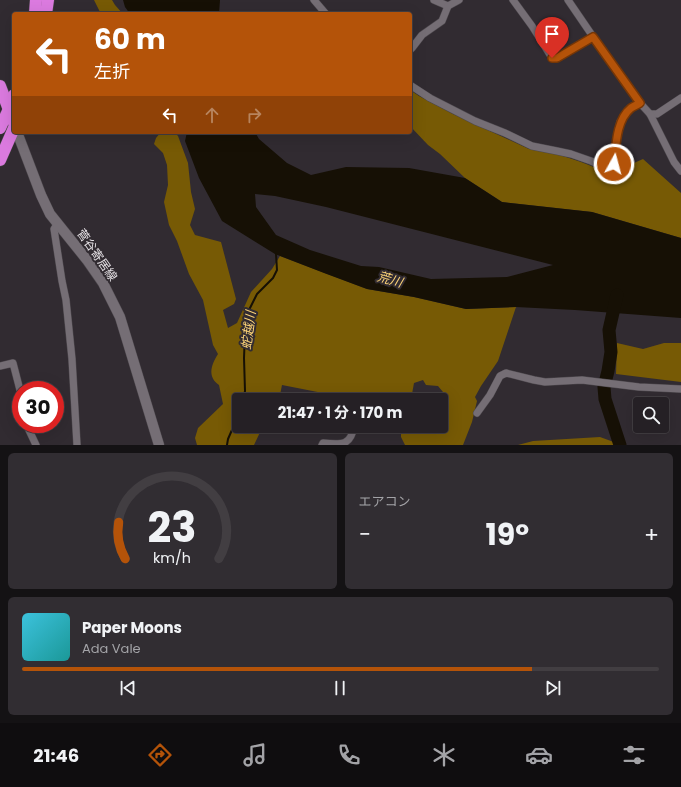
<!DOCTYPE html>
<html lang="ja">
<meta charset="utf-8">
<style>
:root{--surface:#252025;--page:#312d32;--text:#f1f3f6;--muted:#a3a3a7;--line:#423e42;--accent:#b45309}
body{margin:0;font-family:Poppins,"Noto Sans JP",sans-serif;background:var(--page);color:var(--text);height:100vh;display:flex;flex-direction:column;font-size:15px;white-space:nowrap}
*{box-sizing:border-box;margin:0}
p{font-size:13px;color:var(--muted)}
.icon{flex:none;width:22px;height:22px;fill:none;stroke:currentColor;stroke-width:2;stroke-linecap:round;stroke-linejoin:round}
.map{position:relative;height:445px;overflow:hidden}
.details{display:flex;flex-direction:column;gap:8px;padding:8px;background:#141214;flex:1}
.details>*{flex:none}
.guide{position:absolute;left:12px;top:12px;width:400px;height:122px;border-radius:4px;box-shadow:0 4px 16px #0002,0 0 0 1px var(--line);background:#b45309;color:#fff;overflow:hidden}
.controls{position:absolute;left:633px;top:397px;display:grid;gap:8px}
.controls a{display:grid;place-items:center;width:36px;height:36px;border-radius:4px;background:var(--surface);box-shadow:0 4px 16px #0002,0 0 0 1px var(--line);font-size:20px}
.speed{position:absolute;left:12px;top:381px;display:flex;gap:8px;font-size:20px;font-weight:700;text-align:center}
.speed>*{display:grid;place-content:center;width:52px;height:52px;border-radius:50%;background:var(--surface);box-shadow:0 4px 16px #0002,0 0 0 1px var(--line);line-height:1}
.speed .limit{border:6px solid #d22;background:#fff;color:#111}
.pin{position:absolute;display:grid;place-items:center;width:34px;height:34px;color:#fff;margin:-41px -17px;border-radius:50% 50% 50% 0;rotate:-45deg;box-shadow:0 0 4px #0007}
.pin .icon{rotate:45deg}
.me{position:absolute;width:44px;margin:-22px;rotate:7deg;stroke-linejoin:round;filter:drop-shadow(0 0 3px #0008)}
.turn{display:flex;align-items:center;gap:14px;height:84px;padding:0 16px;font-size:18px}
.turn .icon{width:52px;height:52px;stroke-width:2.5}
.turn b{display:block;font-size:28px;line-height:34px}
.lanes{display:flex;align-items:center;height:38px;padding:0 16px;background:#0003;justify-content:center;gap:20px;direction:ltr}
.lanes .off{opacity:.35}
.big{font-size:30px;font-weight:700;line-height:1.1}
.details .card{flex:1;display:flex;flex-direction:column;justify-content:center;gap:6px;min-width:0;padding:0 14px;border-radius:6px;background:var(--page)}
.details .dial{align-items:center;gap:0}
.dial svg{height:104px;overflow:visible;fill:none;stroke:var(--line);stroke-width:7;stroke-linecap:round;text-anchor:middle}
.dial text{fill:var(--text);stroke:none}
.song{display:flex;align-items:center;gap:12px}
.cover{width:48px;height:48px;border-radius:6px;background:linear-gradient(135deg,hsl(190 70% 55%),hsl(180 70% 35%))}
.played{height:4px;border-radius:2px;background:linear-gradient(90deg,var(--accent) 80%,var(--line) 80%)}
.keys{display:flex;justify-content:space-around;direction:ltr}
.heat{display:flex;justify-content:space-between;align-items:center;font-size:22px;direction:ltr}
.details .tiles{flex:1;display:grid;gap:8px;grid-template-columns:1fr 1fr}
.card:last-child{grid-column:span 2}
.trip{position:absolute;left:232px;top:393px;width:216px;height:40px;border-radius:4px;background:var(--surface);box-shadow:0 4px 16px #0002,0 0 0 1px var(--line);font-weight:700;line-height:40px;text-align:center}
.dock{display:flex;height:64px;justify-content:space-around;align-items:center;background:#0f0d0f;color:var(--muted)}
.dock .icon{width:28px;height:28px}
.dock .current{color:var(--accent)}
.dock b{font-size:18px;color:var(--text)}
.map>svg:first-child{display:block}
</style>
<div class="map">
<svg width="681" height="445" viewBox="0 0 681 445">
<rect width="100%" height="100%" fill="#312b31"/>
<!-- forest -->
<g fill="#775a05">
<polygon points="94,0 112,0 115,5 123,14 101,14"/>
<polygon points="410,90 419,96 453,114 529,149 560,155 581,162 599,169 618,170 643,159 681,193 681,238 592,212 502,202 465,178 440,154 428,145 410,126"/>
<path d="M161 132H174L178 136 188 163 191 192 195 209 190 225 195 235 221 242 236 299 234 304 223 310 228 328 237 323 251 292 272 269 280 256 367 289 414 297 466 309 516 307 498 361 481 386 475 397 477 401 472 422 463 445H405L401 437V431L406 426H441V400L443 392 438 386 426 385 423 380 414 383 412 394 406 398V400H357L355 395 346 393 338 396 282 385 279 400H239V426H263L254 445H197L195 438 198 428 223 404 219 385C207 377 211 365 218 354L213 345 203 300 189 274 177 241 169 225 164 202 168 185 167 165 163 153 154 144 156 138Z"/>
<polygon points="617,343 643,349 664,343 681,343 681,382 616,374"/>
<polygon points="600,437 622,445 518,445 533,441"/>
</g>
<!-- water -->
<g fill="#161005" fill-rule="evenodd">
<polygon points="123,0 220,0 219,14 130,14 125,7"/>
<path d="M187 132H255L259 139 287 163 311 175 346 167 409 168 465 178 502 202 592 212 681 238V318L575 310 516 307 466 309 414 297 367 289 324 273 275 254 222 221 199 178 185 141ZM255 194 275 196 326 207 553 265 507 277 431 279 379 267 361 266 310 250 276 235 256 207Z"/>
</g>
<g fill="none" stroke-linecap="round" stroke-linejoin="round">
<!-- stream -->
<g stroke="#161005" stroke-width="2">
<polyline points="243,400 245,391 244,358 245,332 248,312 257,294 273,278 277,270 276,254"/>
<polyline points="227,445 228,439 239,414"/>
</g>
<!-- river -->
<polyline stroke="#161005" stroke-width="13" points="617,295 609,330 611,352 608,371 604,387 605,399 620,445"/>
<defs>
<g id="street">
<polyline points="314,0 326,14"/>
<polyline points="434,0 448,6"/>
<polyline points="513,0 532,26 552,58 557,58 593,37"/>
<polyline points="568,0 596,41 640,103 650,114 657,114 681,98"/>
<polyline points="410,50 412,48 422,35 442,21 448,6 459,0"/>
<polyline points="410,85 430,98 475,121 505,133 532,146 557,151 571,154 591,161 609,169 614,164 617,137 620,122 630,108 640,103"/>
<polyline points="650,114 674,162 681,171"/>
<polyline points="58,223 54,229 62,281 66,300 72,359 77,445"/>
<polyline points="0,366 13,363 21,394"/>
<polyline points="477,413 490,395 500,376 506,373 534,380 545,382 582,380 639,387 681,389"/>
<polyline points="27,424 28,428 36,445"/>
<path d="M322 445 323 443C343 445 351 445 354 426"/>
</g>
<polyline id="secondary" points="17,132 41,195 50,214 87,260 103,283 120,317 159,445"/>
<g id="highway">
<polyline points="35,14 36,0"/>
<polyline points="46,14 48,0"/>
<polyline points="0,86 14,123"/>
<polyline points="0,128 9,109 14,95"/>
<polyline points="0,160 14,128"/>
</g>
</defs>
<!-- street casing -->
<use href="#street" stroke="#4e494e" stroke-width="8"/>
<!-- secondary casing -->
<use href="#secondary" stroke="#4e494e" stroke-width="11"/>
<!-- highway casing -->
<use href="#highway" stroke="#4e494e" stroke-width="13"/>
<!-- street -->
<use href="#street" stroke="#756e75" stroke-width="7"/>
<!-- secondary -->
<use href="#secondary" stroke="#756e75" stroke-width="10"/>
<!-- highway -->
<use href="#highway" stroke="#db7adf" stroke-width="12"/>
</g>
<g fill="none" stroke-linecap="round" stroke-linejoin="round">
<defs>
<path id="route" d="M552 58H557L593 37 640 103C637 105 634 106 631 108 616 120 616 146 614 164"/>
</defs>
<!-- route casing -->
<use href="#route" stroke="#753606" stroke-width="10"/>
<!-- route -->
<use href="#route" stroke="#b45309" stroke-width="7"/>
</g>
<g text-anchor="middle" stroke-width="4" stroke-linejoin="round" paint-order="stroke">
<!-- street labels -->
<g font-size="12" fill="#e5e1e5" stroke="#312b31">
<text transform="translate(97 255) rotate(55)" y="4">菅谷寄居線</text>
</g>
<!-- water labels -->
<g font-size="13" font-style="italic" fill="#fed578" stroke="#312b31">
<text transform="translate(390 279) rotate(16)" y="5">荒川</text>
<text transform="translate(248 330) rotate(-83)" y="5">蛇越川</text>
</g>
</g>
</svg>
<div class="controls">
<a><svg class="icon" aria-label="search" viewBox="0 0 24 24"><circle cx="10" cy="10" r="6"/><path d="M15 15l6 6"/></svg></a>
</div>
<div class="speed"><div class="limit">30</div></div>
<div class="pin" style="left:552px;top:58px;background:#d93025"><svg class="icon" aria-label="arrive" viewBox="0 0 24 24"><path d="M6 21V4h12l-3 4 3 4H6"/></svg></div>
<svg class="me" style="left:614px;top:164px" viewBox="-20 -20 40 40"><circle r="17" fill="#b45309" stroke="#fff" stroke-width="3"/><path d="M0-11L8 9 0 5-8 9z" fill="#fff"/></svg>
<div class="trip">21:47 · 1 分 · 170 m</div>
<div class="guide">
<div class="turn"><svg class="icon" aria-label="left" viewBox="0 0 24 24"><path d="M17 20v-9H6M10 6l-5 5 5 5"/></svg><div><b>60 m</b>左折</div></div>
<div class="lanes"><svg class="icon" aria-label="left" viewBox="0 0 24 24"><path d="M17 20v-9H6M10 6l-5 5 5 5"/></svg><svg class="icon off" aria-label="ahead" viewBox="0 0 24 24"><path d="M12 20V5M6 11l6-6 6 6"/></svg><svg class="icon off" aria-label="right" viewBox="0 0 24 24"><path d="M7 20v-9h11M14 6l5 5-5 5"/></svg></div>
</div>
</div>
<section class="details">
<div class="tiles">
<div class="card dial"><svg viewBox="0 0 100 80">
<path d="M14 69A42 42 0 1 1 86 69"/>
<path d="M14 69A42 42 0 0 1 9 41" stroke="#b45309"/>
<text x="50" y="56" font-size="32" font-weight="700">23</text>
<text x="50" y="72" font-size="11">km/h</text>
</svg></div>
<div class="card"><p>エアコン</p>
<div class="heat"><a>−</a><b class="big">19°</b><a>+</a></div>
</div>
<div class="card">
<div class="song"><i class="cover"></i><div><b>Paper Moons</b><p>Ada Vale</p></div></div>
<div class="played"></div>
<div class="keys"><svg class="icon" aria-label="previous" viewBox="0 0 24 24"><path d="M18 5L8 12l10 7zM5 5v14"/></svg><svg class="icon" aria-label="pause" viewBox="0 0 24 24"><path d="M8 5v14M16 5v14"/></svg><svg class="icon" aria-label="next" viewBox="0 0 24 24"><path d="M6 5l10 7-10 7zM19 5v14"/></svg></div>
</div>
</div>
</section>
<nav class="dock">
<b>21:46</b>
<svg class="icon current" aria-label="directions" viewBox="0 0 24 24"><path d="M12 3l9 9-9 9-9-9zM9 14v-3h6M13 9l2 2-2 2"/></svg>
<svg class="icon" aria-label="music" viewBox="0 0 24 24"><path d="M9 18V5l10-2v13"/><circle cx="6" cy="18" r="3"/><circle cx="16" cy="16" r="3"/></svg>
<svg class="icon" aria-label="phone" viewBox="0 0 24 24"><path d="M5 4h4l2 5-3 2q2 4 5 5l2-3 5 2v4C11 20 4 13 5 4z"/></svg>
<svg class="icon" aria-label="climate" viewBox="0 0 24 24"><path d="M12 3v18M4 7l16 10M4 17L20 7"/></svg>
<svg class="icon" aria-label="car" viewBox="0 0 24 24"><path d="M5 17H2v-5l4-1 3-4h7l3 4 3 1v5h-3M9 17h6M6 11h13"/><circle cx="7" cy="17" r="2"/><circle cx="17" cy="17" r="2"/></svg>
<svg class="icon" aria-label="filters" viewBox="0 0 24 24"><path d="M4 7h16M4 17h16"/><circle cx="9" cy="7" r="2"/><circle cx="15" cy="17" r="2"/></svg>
</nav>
